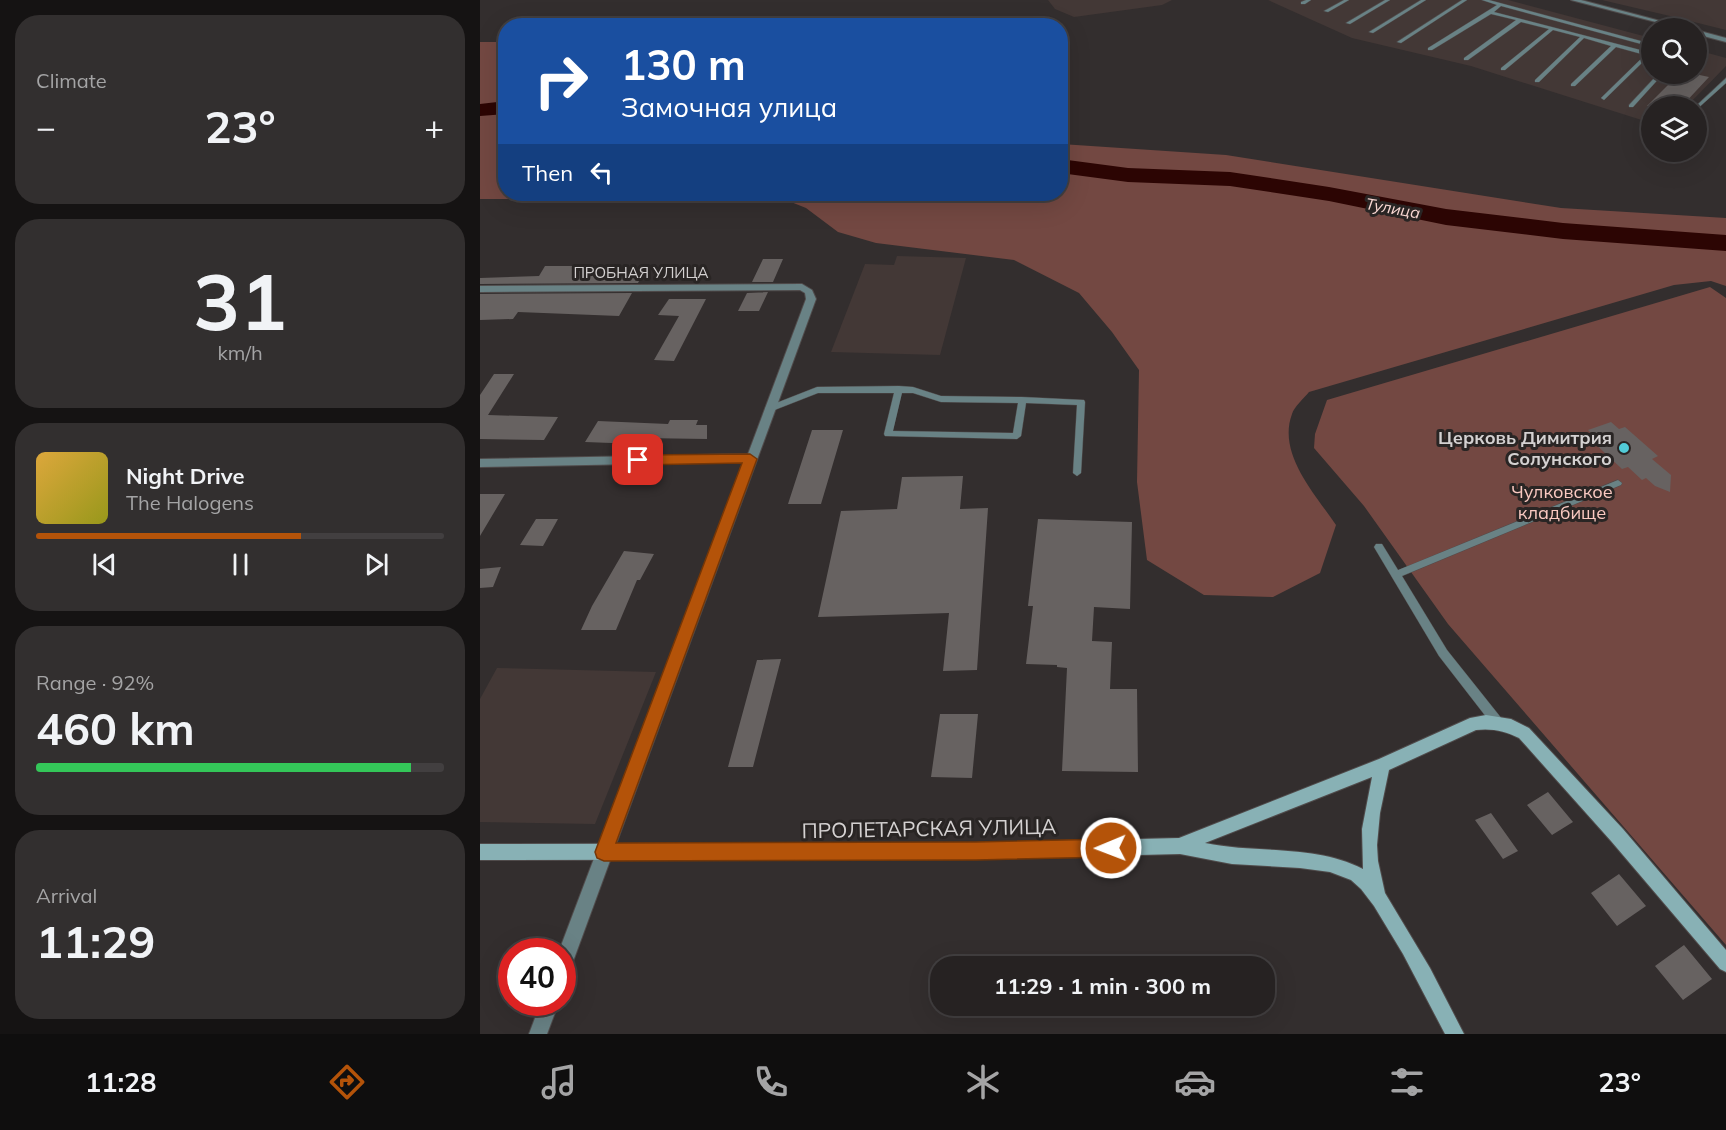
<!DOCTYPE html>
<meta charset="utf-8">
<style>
:root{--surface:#262222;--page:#322f2f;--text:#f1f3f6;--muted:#a4a4a5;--line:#423f40;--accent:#b45309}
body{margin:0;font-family:Mulish,sans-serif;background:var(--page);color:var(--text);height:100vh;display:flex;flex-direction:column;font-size:22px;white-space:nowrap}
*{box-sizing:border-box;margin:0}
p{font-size:20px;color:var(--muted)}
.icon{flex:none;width:33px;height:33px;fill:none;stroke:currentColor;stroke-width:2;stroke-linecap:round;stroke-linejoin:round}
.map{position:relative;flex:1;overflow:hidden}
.drawer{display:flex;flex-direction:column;gap:15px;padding:15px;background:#151313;width:480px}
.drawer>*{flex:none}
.guide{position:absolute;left:18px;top:18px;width:570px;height:183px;border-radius:24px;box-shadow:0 6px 24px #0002,0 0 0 2px var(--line);background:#1a4fa0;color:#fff;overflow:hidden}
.tools{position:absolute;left:1161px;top:18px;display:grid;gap:12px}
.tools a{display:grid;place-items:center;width:66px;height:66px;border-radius:50%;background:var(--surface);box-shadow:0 6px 24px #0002,0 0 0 2px var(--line);font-size:30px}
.speed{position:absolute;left:18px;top:938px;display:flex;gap:12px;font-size:30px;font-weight:700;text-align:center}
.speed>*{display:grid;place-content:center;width:78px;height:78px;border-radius:50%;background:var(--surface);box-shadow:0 6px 24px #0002,0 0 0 2px var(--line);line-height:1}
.speed .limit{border:9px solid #d22;background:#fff;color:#111}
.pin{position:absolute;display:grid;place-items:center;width:51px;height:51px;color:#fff;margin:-26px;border-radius:12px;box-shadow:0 3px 9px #0006}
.me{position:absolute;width:66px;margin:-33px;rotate:269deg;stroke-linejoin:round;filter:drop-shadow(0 0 4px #0008)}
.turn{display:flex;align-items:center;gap:21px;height:126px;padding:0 24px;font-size:27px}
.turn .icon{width:78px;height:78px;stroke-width:2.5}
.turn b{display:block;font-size:42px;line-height:51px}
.then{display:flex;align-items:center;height:57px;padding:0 24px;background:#0003;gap:12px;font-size:22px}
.big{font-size:45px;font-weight:700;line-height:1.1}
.drawer .tile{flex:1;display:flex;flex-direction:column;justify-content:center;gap:9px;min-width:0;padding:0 21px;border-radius:24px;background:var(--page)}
.drawer .dial{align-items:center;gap:0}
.dial b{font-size:78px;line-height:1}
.song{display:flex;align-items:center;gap:18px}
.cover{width:72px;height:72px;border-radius:9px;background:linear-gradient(135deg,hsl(40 70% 55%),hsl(60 70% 35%))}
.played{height:6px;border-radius:3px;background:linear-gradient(90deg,var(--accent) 65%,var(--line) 65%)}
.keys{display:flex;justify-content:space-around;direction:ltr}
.heat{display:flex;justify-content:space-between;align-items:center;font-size:33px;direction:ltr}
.charge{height:9px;border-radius:4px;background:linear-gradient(90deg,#34c759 92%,var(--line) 0)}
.trip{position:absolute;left:450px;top:956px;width:345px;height:60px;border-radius:24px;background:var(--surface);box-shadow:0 6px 24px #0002,0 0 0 2px var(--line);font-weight:700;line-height:60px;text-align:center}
.tab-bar{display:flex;height:96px;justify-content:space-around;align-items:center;background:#0f0e0e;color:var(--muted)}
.tab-bar .icon{width:42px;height:42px}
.tab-bar .selected{color:var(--accent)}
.tab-bar b{font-size:27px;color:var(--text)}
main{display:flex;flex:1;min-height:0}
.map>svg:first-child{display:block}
.built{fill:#433836}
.green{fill:#734842}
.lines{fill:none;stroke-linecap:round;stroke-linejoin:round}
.river{fill:#2c0503;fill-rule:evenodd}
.building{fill:#676261}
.lane-casing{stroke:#504b4b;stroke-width:1}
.street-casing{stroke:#504b4b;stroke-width:2}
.secondary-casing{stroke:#504b4b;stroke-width:2}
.lane{fill:#698285;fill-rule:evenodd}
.street{fill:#698285;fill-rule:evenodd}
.secondary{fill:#88b1b5;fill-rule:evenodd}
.route{fill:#b45309;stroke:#753606;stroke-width:1.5}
.poi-dot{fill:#52cbd7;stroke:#292524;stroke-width:2}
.labels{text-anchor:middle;stroke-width:6;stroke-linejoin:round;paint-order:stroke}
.far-street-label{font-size:15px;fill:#d4d1d1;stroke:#292524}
.far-water-label{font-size:16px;font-style:italic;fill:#fad8d3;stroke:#292524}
.poi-label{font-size:18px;font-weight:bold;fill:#d4d1d1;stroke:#292524;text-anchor:end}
.park-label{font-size:18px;fill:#fac9c1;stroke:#292524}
.near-street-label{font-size:21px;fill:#d4d1d1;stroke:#292524}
</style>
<main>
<section class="drawer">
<div class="tile"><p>Climate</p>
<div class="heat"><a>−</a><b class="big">23°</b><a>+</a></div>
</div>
<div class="tile dial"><b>31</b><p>km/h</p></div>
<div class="tile">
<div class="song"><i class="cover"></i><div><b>Night Drive</b><p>The Halogens</p></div></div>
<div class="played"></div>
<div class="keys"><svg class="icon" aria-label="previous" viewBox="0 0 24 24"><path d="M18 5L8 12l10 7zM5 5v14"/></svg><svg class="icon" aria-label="pause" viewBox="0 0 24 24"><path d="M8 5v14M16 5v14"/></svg><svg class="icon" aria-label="next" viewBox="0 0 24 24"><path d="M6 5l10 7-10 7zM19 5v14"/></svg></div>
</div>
<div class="tile"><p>Range · 92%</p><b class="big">460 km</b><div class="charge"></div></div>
<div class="tile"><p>Arrival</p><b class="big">11:29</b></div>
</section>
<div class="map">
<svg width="1246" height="1034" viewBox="0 0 1246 1034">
<rect width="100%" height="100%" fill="#332e2e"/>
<path class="built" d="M568,0H692L682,5L594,17L575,9Z
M788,0H1028L1171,38L1172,74H1216L1217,50L1246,58V66L1207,106H1172L1171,123L991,66L872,38Z
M1122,0H1246V30L1190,16Z
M417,256L486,258L460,355L351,352L385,264L414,265Z
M17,668L176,672L115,824L0,822V699Z"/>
<path class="green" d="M0,42H25L26,194H580L581,144L746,155L1081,208L1246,218V286L1231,281L1194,285L829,392C824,398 814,407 812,414C797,454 836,495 856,525L840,573L793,597L724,595L667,560L657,482L659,370L632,332L599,293L534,260L396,243L358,232L326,208L306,200L0,199Z
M1230,287L1246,298V945L968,624L884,506L834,448L835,434L847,400Z"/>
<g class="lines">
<path class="river" d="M26,101V114L0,116V104Z
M580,159L648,168L750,172L849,187L966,209L1083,223L1246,235V251L1083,239L966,225L849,201L750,186L648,182L580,173Z"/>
</g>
<path class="building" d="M1199,74H1215L1229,77L1202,106H1167Z
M283,259H303L293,282H272Z
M65,266H118L113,275L163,273L158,283L0,284V278L59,276Z
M288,292L279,311H258L267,293Z
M152,293L139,316L38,312L33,319L0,320V294Z
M189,299H226L194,361L174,360L199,316L178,315Z
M14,374H34L8,415L78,417L64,440L0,439V395Z
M190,420H218L216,425H227V439L161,438L158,444L105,442L118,421L188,424Z
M1131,422L1139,429L1145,427L1178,456L1172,459L1191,475L1190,492L1175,486L1166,478L1162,480L1148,467L1142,469L1110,439L1115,437L1108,430Z
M332,430H363L341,504H308Z
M483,476L480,509L508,508L497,670L463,671L469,613L338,617L361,511L417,509L422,477Z
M0,494H25L0,536Z
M56,519H78L63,546L40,545Z
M558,519L652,522L650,609L614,607L612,641L632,642L630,689H657L658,772L582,771L587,668L577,667V665L546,664L553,606H548Z
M144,551L174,554L160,580H157L136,630H101L112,606Z
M21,567L13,587L0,588V569Z
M301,659L273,767H248L277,660Z
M460,714H498L492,778L451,777Z
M1068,792L1093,822L1072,835L1047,805Z
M1011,813L1038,851L1023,859L995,820Z
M1139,874L1166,906L1137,926L1111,893Z
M1204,945L1232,979L1203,1000L1175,966Z"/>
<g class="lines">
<defs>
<path id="lane" d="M826,0H831L825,4H821V2Z
M864,0H869L848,12L844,11Z
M905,0H910L870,24L866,23Z
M941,0H946L893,33L889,32Z
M982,0H987L921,43L917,42Z
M1002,0H1009L1172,44V47L1021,6L1014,12L1172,53V56H1169L1124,100L1121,98L1122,97L1165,55L1136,47L1095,86H1091V84L1131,46L1104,38L1059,82H1055V80L1100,37L1073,30L1025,70H1021V68L1069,29L1041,22L988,60H984V58L1036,20L1011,14L952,50H948V48L1017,5Z
M1178,74H1183L1153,107H1149V105Z
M1246,78V83L1216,110V106Z
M419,386L433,387L461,396L542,397L604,400L605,402L601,473L597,476L593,473L597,405L546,403L541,436L537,439L405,436L404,434L414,393H338L292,411L289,412L285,409L286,407L337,387ZM422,393H433L461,402L538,403L533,433L413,431Z
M1138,480L1142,483L1141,485L922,576L967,650L1022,719L1023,723L1022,727L1018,728L1014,727L959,656L894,547L896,544H902L918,570Z"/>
<path id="street" d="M1091,0H1101L1207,28H1199Z
M1216,30L1246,38V42L1216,34Z
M322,284L332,290L336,299L91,967L88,973L82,975V951H79L264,462L0,467V459L268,454L326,299L325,293L320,290L0,292V286Z
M61,1002H79L67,1034H49Z"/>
<path id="secondary" d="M1006,715L1031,719L1049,728L1143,829L1246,950V972L1240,969L1131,841L1039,738C1026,731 1011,728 996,730L909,770L900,813L897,845L898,861L905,893L950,968L984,1034H965L923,954L894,906L881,889L871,880L850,872L820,868L752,864L700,854L496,859L0,860V844L496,843L699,838L899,759L990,718ZM892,777L882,829L883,869C834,844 778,854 725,843Z"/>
</defs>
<use href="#lane" class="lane-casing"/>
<use href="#street" class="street-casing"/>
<use href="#secondary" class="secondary-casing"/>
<use href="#lane" class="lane"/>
<use href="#street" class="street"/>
<use href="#secondary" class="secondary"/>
</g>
<path class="route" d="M270,454L277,459L136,843L496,842L631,839L637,841L640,848L637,854L631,857L496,860L124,861L117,858L115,852L262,463L158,465L151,460L158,455Z"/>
<circle class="poi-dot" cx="1144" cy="448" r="6"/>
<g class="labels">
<g class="far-street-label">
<text x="161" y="278">ПРОБНАЯ УЛИЦА</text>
</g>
<g class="far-water-label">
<text transform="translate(913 208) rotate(10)" y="6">Тулица</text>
</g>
<g class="poi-label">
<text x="1132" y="444">Церковь Димитрия<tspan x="1132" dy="21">Солунского</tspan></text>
</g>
<g class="park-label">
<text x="1082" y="498">Чулковское<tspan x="1082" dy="21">кладбище</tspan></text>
</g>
<g class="near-street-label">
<text transform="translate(449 829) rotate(-1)" y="7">ПРОЛЕТАРСКАЯ УЛИЦА</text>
</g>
</g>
</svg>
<div class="tools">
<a><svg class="icon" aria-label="search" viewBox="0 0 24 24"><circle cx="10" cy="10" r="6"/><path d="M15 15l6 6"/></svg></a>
<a><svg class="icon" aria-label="layers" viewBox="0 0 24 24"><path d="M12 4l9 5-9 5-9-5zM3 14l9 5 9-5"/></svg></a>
</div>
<div class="speed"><div class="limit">40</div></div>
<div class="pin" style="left:158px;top:460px;background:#d93025"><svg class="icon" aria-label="arrive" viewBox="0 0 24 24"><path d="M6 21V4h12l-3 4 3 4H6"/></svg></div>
<svg class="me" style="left:631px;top:848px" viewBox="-20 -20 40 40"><circle r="17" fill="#b45309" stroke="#fff" stroke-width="3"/><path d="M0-11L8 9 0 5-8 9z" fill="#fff"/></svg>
<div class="trip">11:29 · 1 min · 300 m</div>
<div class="guide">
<div class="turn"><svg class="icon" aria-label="right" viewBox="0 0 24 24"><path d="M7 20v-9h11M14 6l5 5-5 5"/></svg><div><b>130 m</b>Замочная улица</div></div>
<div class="then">Then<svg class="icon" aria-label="left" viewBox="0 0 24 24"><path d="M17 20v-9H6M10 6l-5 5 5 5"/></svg></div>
</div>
</div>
</main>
<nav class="tab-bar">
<b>11:28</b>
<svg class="icon selected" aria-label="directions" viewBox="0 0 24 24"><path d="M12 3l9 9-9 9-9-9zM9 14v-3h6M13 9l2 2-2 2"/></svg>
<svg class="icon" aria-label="music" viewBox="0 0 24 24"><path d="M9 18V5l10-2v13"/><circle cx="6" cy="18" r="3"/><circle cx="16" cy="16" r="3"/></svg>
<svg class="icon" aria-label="phone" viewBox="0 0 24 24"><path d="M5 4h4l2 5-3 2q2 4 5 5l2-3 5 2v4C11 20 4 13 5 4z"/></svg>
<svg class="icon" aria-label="climate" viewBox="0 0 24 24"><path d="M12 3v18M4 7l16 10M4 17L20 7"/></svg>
<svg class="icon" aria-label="car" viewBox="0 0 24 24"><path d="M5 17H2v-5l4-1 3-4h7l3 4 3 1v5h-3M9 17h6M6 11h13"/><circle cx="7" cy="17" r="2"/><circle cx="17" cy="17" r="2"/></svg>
<svg class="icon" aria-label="filters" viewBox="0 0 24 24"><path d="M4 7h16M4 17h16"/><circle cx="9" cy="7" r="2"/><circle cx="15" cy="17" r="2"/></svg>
<b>23°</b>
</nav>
